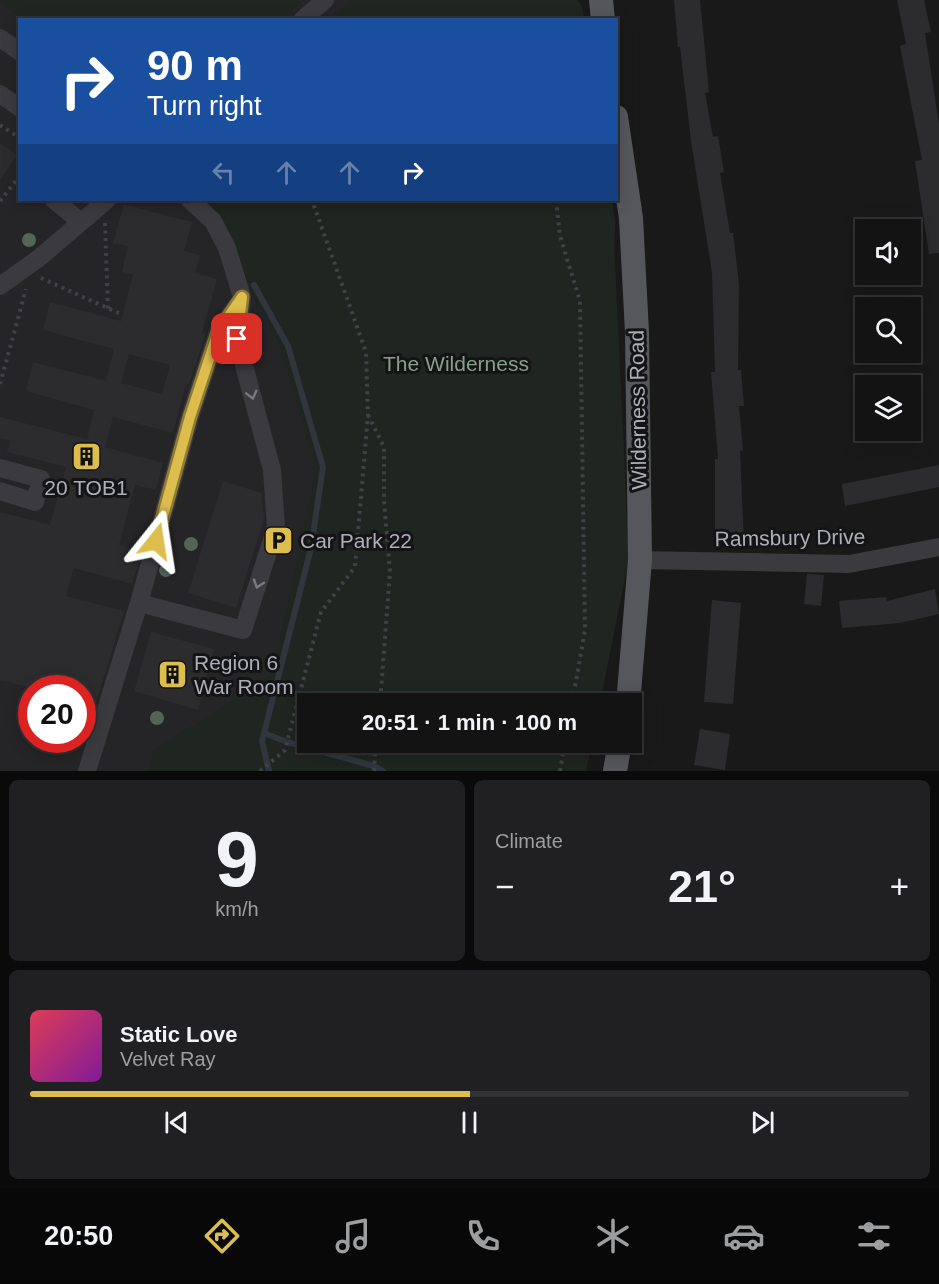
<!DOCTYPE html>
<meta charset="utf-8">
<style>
:root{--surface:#131314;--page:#202022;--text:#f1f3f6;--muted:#9d9ea0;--line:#323234;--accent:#ddbd4e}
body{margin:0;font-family:Arial,sans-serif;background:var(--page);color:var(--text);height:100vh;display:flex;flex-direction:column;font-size:22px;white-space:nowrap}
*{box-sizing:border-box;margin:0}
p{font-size:20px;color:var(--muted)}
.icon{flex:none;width:33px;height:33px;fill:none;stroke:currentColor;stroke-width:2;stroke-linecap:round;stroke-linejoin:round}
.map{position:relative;height:771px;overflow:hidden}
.sheet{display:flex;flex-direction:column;gap:9px;padding:9px;background:#0a0a0b;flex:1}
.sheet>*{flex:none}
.guide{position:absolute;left:18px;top:18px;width:600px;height:183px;border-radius:0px;box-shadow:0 3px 15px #0003,0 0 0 2px var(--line);background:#1a4fa0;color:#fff;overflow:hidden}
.buttons{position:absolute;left:855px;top:219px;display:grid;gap:12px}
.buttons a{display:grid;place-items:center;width:66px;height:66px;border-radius:0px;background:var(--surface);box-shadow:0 3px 15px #0003,0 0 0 2px var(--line);font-size:30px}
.speed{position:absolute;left:18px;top:675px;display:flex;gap:12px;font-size:30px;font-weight:700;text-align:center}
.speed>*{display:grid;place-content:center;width:78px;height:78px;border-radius:50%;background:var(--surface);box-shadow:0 3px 15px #0003,0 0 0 2px var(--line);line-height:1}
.speed .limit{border:9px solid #d22;background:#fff;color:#111}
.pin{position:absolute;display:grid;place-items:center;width:51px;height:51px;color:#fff;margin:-26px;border-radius:12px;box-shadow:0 3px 9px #0006}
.me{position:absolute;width:66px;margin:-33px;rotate:15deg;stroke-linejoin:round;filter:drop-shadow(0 0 4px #0008)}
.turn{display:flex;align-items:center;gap:21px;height:126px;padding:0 30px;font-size:27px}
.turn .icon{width:78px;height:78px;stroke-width:2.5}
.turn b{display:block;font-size:42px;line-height:51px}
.lanes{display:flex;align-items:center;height:57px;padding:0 30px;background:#0003;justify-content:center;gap:30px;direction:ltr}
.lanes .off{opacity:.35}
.big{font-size:45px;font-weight:700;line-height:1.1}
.sheet .widget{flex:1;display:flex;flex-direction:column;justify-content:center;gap:9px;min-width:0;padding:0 21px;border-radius:9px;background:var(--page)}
.sheet .dial{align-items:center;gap:0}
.dial b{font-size:78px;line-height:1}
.song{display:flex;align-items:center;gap:18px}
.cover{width:72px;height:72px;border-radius:9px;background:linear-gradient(135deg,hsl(350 70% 55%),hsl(290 70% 35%))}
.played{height:6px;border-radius:3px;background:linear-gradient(90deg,var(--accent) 50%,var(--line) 50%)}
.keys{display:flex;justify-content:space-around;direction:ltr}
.heat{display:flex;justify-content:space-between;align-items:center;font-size:33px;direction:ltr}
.sheet .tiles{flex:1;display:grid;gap:9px;grid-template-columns:1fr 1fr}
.widget:last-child{grid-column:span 2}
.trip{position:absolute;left:297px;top:693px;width:345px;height:60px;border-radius:0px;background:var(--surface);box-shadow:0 3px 15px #0003,0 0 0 2px var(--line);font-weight:700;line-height:60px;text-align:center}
.menu{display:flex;height:96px;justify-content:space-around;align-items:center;background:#080808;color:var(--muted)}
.menu .icon{width:42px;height:42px}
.menu .selected{color:var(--accent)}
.menu b{font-size:27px;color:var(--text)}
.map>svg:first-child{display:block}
.built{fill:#252527;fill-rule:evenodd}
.green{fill:#1f2520}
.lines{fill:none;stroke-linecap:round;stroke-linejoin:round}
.stream{stroke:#30363d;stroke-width:6}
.building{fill:#2c2c2e;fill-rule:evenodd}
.path{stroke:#404146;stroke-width:4;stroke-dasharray:3 4.5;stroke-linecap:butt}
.minor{stroke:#3a3a3f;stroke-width:18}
.major{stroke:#56575d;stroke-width:24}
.tree{fill:#556458}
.oneway{stroke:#797a82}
.route-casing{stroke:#907b33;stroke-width:15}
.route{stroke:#ddbd4e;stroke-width:10}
.labels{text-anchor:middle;stroke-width:6;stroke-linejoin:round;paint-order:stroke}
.park-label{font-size:21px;fill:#86a18a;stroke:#141315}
.street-label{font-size:21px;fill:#acafb8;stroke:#141315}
.poi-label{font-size:21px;fill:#acafb8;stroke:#141315;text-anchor:start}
</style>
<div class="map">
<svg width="939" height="771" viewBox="0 0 939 771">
<rect width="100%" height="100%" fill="#19191a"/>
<path class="built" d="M0,0H577L582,6L584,19L20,20V200H612L615,224L600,703L308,704V742L592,743L586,771H0ZM32,688H82V740H32Z"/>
<path class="green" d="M0,0H299L300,2L282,19L24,20L0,3Z
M352,0H577L582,6L584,19H334L332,16Z
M199,200H612L629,558L600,703L308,704V742L592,743L586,771H148L155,749L258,685L273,671L316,469L278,341L253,296L233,244Z"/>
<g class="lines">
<path class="stream" d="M254,285L288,346L323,467L311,548L262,741L269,771
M264,733L287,742L374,766L383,771"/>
</g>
<path class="building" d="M674,0H700L709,92L705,93L713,137L718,136L724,172L720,173L730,233H733L739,284L738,370H741L744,406H739L743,450L740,451L744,542H715V459H718L711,372H715L712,272L691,141L680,47H678Z
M897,0H924L931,32L925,33L939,124V253L929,254L915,161L922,160L900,46L906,44Z
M0,143L17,155L0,180Z
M124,204L192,222L184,251L200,255L195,273L217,279L202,333L206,334L189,384H186L173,433L113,417L105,447L163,463L156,490L135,485L119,545L142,551L132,584L74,568L66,596L124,611L95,706L82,702V688H33L0,680V512L50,525L66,467L7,452L10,441L0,438V417L87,439L94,410L26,391L33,362L106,381L114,349L43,330L50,302L121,321L133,274L122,272L128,246L113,243ZM129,354L170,365L162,394L121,383Z
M939,465V487L845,506L842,484Z
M223,481L262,493L264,519L236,608L188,593Z
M807,574L824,575L821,606L804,604Z
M935,589L939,614L900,623L842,628L839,601L886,597L887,601Z
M712,600L741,603L733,704L704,702Z
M151,632L214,649L198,710L134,691Z
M700,729L730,734L725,770L694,765Z"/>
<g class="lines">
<path class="path" d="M0,125L20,138
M556,200L560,236L580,301L585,630L572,704
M0,201L20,176
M105,223L108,309
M41,278L123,315
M0,384L26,289
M368,415L384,447V501L390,572L380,704
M260,771L285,750L321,612L355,567L368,415L366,352L312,200
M374,771L376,742
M560,771L565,742"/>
<path class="minor" d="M302,20L325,0
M0,38L20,52
M0,94L20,108
M54,200L81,222
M0,286L39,258L107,200
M0,468L41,479L35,502L0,491
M640,560L849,564L939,547
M139,603L243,630L276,527L272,470L237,339L242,297L227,248L213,221L190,200
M87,771L139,603L190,417L218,332L240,301"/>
<path class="major" d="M601,0L603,20
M616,117L631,218L637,332L640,560L628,704
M615,771L620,742"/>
</g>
<g class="tree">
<circle cx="29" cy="240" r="7"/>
<circle cx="191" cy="544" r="7"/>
<circle cx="166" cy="570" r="7"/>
<circle cx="157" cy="718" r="7"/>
</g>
<defs><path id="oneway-chevron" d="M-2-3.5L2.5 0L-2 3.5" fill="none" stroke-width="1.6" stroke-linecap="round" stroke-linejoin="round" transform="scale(1.5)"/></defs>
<g class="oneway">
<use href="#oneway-chevron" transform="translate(252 395) rotate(76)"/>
<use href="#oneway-chevron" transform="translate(258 584) rotate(108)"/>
</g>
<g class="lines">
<defs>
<path id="route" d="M156,541L190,417L218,332L242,297L237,339"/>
</defs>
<use href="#route" class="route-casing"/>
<use href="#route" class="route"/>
</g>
<defs>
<symbol id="building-square" viewBox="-11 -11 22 22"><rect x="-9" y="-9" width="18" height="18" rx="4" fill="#ddbd4e" stroke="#141315"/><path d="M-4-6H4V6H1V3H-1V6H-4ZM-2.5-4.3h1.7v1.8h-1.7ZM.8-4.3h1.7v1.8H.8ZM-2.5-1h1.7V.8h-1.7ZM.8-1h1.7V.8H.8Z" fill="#111"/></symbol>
<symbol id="parking-square" viewBox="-11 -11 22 22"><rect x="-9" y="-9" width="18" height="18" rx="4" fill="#ddbd4e" stroke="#141315"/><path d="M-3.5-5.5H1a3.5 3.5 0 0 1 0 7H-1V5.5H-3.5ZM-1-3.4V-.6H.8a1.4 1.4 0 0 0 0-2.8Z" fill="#111"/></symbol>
</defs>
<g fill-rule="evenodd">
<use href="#building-square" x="70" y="440" width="33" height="33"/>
<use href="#parking-square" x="262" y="524" width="33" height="33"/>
<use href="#building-square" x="156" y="658" width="33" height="33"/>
</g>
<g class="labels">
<g class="park-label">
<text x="456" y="371">The Wilderness</text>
</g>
<g class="street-label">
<text transform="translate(638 410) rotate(-91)" y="7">Wilderness Road</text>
<text transform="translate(790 538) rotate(-1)" y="7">Ramsbury Drive</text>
</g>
<g class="poi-label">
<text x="86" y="495" text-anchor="middle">20 TOB1</text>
<text x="300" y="548">Car Park 22</text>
<text x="194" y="670">Region 6<tspan x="194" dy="24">War Room</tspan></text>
</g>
</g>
</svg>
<div class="buttons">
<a><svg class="icon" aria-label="sound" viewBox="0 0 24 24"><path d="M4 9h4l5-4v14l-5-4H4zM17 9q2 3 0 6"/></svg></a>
<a><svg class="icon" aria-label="search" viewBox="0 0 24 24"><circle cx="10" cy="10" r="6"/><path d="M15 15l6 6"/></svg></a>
<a><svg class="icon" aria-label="layers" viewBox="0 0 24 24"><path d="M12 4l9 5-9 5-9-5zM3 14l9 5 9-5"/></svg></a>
</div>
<div class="speed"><div class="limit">20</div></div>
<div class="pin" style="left:237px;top:339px;background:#d93025"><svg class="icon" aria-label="arrive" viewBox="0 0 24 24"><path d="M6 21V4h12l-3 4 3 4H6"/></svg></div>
<svg class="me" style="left:156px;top:541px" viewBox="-20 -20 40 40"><path d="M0-17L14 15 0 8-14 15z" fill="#ddbd4e" stroke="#fff" stroke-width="4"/></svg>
<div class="trip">20:51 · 1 min · 100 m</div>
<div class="guide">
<div class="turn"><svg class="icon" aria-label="right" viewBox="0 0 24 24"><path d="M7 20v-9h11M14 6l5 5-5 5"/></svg><div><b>90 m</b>Turn right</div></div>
<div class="lanes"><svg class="icon off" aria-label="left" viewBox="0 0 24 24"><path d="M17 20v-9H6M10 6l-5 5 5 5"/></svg><svg class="icon off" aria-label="ahead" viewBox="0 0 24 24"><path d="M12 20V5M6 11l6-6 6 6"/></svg><svg class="icon off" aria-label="ahead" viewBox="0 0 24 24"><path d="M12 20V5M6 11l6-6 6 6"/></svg><svg class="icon" aria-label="right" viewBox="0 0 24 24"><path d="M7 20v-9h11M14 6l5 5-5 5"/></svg></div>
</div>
</div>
<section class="sheet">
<div class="tiles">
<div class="widget dial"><b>9</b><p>km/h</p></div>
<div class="widget"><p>Climate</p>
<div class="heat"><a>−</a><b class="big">21°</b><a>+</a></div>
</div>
<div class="widget">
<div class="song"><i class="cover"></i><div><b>Static Love</b><p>Velvet Ray</p></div></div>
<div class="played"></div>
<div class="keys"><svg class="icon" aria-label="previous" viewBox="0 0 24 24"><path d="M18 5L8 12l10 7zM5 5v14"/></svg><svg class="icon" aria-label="pause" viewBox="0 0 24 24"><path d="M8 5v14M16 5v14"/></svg><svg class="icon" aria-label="next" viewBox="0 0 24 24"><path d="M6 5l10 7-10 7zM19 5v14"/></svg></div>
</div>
</div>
</section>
<nav class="menu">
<b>20:50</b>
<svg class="icon selected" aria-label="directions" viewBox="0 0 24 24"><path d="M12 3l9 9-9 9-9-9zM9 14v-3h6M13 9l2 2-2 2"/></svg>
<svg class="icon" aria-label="music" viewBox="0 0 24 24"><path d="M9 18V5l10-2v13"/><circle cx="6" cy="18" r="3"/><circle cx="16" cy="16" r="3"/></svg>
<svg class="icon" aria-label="phone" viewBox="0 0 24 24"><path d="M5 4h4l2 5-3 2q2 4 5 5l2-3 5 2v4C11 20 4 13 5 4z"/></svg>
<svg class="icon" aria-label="climate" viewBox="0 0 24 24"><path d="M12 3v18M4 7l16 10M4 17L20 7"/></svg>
<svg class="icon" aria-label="car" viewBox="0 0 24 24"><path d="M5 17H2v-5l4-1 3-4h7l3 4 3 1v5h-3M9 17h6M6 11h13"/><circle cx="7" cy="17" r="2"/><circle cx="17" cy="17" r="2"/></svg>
<svg class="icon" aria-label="filters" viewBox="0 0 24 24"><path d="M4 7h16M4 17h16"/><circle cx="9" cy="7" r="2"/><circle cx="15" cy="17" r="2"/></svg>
</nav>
